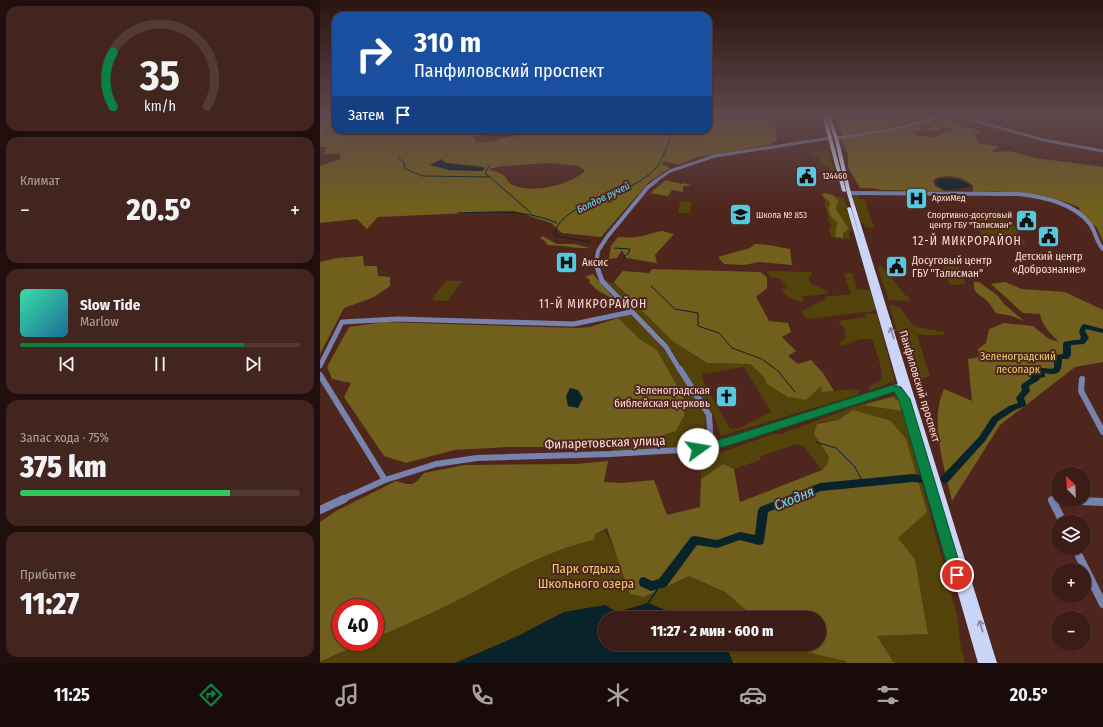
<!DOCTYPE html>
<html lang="ru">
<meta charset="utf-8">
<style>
:root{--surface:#3b1c16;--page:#42251f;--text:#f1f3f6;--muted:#aca1a1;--line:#543a35;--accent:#0b8043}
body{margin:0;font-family:"Fira Sans Condensed",sans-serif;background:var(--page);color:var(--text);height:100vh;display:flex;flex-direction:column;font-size:15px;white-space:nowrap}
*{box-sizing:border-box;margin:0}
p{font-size:13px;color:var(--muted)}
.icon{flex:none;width:22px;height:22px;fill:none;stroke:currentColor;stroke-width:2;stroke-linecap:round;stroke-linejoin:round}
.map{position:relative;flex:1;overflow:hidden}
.sheet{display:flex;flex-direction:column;gap:6px;padding:6px;background:#200f0c;width:320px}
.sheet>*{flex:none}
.guide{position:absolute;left:12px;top:12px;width:380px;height:122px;border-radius:12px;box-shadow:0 1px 3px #0004,0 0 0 1px var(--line);background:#1a4fa0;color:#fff;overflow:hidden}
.needle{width:26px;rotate:336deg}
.controls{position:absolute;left:731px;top:467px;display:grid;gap:8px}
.controls a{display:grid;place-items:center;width:40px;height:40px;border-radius:50%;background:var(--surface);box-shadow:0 1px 3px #0004,0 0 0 1px var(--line);font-size:20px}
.speed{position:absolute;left:12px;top:599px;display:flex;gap:8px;font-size:20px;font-weight:700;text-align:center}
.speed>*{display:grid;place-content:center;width:52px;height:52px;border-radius:50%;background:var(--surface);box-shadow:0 1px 3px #0004,0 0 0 1px var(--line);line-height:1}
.speed .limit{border:6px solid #d22;background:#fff;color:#111}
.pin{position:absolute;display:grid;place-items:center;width:34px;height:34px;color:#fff;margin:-17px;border:2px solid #fff;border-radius:50%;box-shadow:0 1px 4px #0007}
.me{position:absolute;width:44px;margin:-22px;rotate:77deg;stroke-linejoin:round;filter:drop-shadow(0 0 3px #0008)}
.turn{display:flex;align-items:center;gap:14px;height:84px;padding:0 16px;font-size:18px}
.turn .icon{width:52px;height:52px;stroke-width:2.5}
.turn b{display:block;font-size:28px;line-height:34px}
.then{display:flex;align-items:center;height:38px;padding:0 16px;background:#0003;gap:8px;font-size:15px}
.big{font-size:30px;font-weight:800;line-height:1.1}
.sheet .tile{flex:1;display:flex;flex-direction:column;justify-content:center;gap:6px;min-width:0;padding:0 14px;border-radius:12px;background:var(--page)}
.sheet .dial{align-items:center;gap:0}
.dial svg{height:104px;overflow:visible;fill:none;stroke:var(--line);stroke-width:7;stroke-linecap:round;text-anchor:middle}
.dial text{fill:var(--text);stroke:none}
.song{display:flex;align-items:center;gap:12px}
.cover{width:48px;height:48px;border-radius:6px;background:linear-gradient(135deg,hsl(160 70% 55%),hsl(200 70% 35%))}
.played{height:4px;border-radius:2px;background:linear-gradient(90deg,var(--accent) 80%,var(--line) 80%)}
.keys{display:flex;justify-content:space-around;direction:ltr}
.heat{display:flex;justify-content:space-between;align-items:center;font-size:22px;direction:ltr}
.charge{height:6px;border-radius:3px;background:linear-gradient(90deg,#34c759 75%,var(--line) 0)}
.trip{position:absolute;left:278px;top:611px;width:228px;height:40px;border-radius:20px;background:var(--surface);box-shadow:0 1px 3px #0004,0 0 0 1px var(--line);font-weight:800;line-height:40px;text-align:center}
.menu{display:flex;height:64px;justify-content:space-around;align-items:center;background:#180b09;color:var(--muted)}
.menu .icon{width:28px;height:28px}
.menu .active{color:var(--accent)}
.menu b{font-size:18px;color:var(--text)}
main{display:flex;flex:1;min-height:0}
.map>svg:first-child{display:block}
.green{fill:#52430b;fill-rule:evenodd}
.forest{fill:#715f1d;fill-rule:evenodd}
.water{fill:#082329}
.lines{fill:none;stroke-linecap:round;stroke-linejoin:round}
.stream-far1{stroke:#082329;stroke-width:1}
.stream{stroke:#082329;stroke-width:1.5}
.river{fill:#082329;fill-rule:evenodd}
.minor-far4{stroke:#7883ad;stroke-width:3}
.minor-far3{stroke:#7883ad;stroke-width:4}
.minor-far2{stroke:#7883ad;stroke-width:5}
.minor-far1{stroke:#7883ad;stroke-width:6}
.minor{stroke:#7883ad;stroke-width:8}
.major{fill:#cbd5f8;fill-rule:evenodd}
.rail{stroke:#c9a9a2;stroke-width:1;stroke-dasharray:4.5 4.5;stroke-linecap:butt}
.oneway{stroke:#8d7e8b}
.route{fill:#0b8043;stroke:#07532c}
.labels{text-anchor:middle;stroke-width:4;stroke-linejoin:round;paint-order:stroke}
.far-poi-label{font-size:9px;fill:#faded8;stroke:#4f261e;text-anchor:start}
.far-water-label{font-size:10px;font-style:italic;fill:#61e0f9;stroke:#4f261e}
.poi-label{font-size:11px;fill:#faded8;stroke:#4f261e;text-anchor:start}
.park-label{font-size:11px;fill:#e8cd71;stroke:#4f261e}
.street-label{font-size:11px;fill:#faded8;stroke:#4f261e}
.neighbourhood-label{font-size:12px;letter-spacing:1px;fill:#fcdbd4;stroke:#4f261e}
.near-street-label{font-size:13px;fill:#faded8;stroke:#4f261e}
.near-park-label{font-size:13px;fill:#e8cd71;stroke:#4f261e}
.near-water-label{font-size:14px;font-style:italic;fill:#61e0f9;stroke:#4f261e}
</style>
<main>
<section class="sheet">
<div class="tile dial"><svg viewBox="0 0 100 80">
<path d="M14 69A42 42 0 1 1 86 69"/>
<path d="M14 69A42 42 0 0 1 14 27" stroke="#0b8043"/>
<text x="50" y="56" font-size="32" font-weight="700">35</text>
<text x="50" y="72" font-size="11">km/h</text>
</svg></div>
<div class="tile"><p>Климат</p>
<div class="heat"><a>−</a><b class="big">20.5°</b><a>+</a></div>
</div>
<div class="tile">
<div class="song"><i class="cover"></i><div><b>Slow Tide</b><p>Marlow</p></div></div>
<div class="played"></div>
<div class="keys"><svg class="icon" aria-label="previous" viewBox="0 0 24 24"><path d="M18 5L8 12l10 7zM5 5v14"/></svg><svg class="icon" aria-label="pause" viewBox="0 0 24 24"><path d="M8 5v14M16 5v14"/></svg><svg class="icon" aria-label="next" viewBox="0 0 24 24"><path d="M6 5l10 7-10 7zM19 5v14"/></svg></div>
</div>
<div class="tile"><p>Запас хода · 75%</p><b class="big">375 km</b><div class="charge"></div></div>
<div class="tile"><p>Прибытие</p><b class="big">11:27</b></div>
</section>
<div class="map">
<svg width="783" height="663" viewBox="0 0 783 663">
<rect width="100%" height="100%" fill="#4f261e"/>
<path class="green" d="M507,150L519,182H511L507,179L510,178L507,175L510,174L507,172L510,171L508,167L499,164L500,158L488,153Z
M503,193L524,198L533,230L529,231L530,239L511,237L509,227L512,226L507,219L509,218L504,203L506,202L501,194ZM506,200L516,202V209L529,229L523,233L516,219L511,217L508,210L510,203Z
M537,194L539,199H545L554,228L545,227L544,223H541L532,195Z
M369,201L372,202L370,213H358L360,202Z
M649,212L686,214L706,244H696L693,240L664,239Z
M560,264L586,296H588L589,301L569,300L558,269Z
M623,267H638L646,284L633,285L629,283Z
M446,271L491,272L492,276L489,278L490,283L509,292C503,296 491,294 482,297L484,302C476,301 464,297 461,289L468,288L461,279L451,277Z
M524,273H532L537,289L550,290L556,309L554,311L487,319L482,314V311L494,305L493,304L506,300L505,297L531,294Z
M283,278L293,284L294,282L351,340L387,363L430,364L444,377L447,384L502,386V392L537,389L540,391L537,395L401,436L395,418L352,351ZM424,367L451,412L420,428L410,429L384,383L382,374Z
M126,281H142L128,301L111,300Z
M569,305L580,307L591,323L597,327L624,332V335H597L610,376L597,381L591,377Z
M553,313L557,315L574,378V381L549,391V387L562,379L560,364L552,339H540L522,346L519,343L526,338L524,328L518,321L546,317L544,314Z
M309,314L339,342L386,415L384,434L380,442L367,446L293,451L295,447L306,445L311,440H328L356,431L364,416L365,400L337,350L321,340L298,318Z
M576,395L580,401L637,615L640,642L645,663H574L557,636L608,634L595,559L578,538L533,411L518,420L500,422L494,434L509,457L507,465L502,470L484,446L477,444L441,456L440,460L414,469L403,464L381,479L380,457L405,451L453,434H461L536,406ZM572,397L579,401L582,411L544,405Z
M285,530L300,562L310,594L324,597L369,576L405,592L435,618H397L393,613L350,612L328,603L297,612H244L198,636L135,663H0L45,642H55V638C85,625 114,612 143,597C186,575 227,550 274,540L275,534Z
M406,644H460L525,661L526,663H413Z"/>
<path class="forest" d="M0,115H16V127L0,131Z
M391,115H456L454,116L457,140L450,145L379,157L358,165L344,161L342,164L350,168L329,182L281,237L242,233L231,223L194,211L58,217L47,229L37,219L0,223V166L20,159V153L4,154L7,147H0V133L16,129L189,130L153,137L157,143L174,141L193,136L189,130H388V117ZM126,163L160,166L165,168L162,171L130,170L110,165ZM230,163L259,166L265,171C250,185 210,195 191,184C188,182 186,177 183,175C179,172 172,171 168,169L183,166Z
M514,115H613L571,127L526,135L522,134Z
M633,116L638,119L634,122C642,128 652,126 661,133L654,134L659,143L679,147L672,151L675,152L690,151L716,158L783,167V241L777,228L759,211L760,208C730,193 686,190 653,192V186C644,176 625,173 613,180L615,186L624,191L561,190L553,188H540L528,167V155L521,138L579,130L597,125L607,129L592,132L599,136L618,137L620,133L637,130L620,126L618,128L620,130L617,131L607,129L613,126L603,123L620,118Z
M346,180L362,184L364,183L372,186H363V192L352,190L348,196L330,193Z
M505,193L513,195L518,200L516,209L529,229L523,233V238L515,237L517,222L511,217L508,210L510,203L502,195Z
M342,231L354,234L335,255L337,263L306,258L302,250L297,258L289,259L291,246L298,237C304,237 311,238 317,237C326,236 333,232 342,231Z
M222,236L237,244H254L270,248C256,249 242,245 227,245L226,242L220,238Z
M435,244C447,244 458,247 470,249L472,265L439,262L424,265L404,264L398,257L430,248Z
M43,256L44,266H57L58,276L70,277V286L54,297L24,308L0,354V262L17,258Z
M332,269L440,272L447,277V288L436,297L449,321L468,323L471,332L462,337L476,351L468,356L478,364L491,360L503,373L514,391L502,392L501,386L486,400L468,397L447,384L444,377L430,364L387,363L351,340L294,282L303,271L329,273Z
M273,274L295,300L277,290L269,282L270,280L265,277Z
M654,282H659L678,296L684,304L704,321L692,316L676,313C673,309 670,303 666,300C658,293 653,294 654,282Z
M685,282L702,289L745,292L783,310V362L755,367L680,425L632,501C624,465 609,423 624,389L652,401L648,359L659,357L658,349L666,343L669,329L684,323L713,326L729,339L739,342C731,334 722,326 720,314L703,313L671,284Z
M298,318L321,340L337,350L365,400L364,416L356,431L328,440H311L306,445L295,447H189L134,450L86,463L64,456L24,397L31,383L12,379L7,367L29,327L64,322L256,328L270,327Z
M572,397L579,401L582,411L543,405Z
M533,410L571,421L586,439L607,512L578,538L595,559L608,634L557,636L574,663H526L525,661L462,646L460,644H499V618H435L405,592L369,576L324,597L310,594L287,528L275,534L274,540C227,550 186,575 144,597C115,612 85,625 55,638V608H21V642H45L0,662V522L16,511L76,481C92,486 94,486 104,473L145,465L257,464L288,461L284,482L302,483L334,480L347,515L380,507L381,479L403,464L414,469L420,502L502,470L507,465L509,457L494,434L497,424L518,420Z"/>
<path class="water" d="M121,159L126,163L165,168L162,171L130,170L110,165Z
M624,178L638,179L650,185V187L629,190L623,189L615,183L618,179Z
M250,388L258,390L263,398L258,408L248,406L246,396Z
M328,603L350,612L393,613L397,618H285V644H406L413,663H135L198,636L244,612L285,605L297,612Z"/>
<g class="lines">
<path class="stream-far1" d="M388,117L391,115
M78,158L84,162L85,169L103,176L170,177L211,213
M169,166L165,173L170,177
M138,213C172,212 205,209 237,223
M270,242L236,236L234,234C242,208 277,202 299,192C312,186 325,179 335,169C344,159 348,142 353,130
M294,248L310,249L308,254L304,256L305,258
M331,286L355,309L378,313V326L399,333L412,348L442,359L458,371L475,392
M496,442L516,448L535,467L543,483"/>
<path class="stream" d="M328,603L342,583"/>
<path class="river" d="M764,324L783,329V333L766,329L765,331L769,338L764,344L751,345V355L748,359H742C742,372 739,376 725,373V377L720,378L719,380L709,386L710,391L704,398L706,404L705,406L695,410L678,421L665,441L628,482L625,483L622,482L620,479L622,476L659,437L672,417L689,406L698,403L696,398L702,390L701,385L711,378L709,375L710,373L718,372V368C724,367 729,370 734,368V357L735,355L743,354V344L744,342L754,340H759L761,338L759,331L762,325Z
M593,474L606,476L608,479L606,482L603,483L593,482L501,491L448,512L444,541L443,544L439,545L420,540L397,548L377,545L346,587L331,591L320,586L319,582L320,578L324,577L332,581L339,579L371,537L375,536L397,540L420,532L435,535L438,510L440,507L500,483Z"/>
<path class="minor-far4" d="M634,115L724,140L783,151
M516,138L575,129L626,115
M334,182L350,171L395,156L510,138"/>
<path class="minor-far3" d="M529,193L699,194C724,197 754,203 770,224C776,232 776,242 783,249
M276,265L278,251L287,237L328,187L336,181"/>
<path class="minor-far2" d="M276,264L282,281L346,347L360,370
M0,366L22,322L78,319L254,324L311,312"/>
<path class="minor-far1" d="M360,369L389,415L391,447
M0,375L65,480
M762,379L761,391L783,432
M21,500L65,480L116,464L157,458L290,454L378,449L410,441L583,385
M732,500H735"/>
<path class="minor" d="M0,510L24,499
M743,522L732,500L783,502
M755,548L783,604"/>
<path class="major" d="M502,115H506L526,191L525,192L522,191Z
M506,115H510L519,141L531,193L677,663H658L527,208L529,207L531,208L543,248L527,193L515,141Z"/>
<path class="rail" d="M0,132L16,128"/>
</g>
<defs><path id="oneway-shaft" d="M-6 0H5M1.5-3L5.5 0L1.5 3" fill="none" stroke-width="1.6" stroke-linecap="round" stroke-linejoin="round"/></defs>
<g class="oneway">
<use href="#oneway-shaft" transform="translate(572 333) rotate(-108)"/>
<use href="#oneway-shaft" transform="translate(661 626) rotate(-107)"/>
</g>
<linearGradient id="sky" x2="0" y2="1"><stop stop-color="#2b1510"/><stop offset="0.55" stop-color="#5d474c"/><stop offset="1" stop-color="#5d474c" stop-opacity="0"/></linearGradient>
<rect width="783" height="208" fill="url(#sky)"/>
<path class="route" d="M572,385L581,387L590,399L643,575L641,580L637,581L632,580L630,575L579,400L574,392L417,443L378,454L374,452L372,449L374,446L412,436Z"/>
<defs>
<symbol id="civic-square" viewBox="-11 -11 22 22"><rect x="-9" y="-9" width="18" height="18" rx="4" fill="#56c9e0" stroke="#4f261e"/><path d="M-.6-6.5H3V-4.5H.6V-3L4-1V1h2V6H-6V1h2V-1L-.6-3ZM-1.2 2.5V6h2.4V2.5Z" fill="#111"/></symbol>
<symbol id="hospital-square" viewBox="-11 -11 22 22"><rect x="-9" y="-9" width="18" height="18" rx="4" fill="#56c9e0" stroke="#4f261e"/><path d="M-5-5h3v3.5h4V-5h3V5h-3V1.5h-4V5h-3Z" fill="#111"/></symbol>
<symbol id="school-square" viewBox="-11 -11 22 22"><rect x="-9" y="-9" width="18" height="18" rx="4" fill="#56c9e0" stroke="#4f261e"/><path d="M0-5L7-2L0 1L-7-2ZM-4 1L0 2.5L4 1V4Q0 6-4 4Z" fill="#111"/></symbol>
<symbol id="church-square" viewBox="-11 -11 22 22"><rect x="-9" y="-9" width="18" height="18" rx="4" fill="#56c9e0" stroke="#4f261e"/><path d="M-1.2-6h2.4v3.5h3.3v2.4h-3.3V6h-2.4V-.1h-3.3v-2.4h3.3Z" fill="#111"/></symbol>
</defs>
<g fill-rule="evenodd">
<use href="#civic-square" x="474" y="164" width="25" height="25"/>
<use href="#hospital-square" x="584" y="186" width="25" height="25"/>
<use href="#school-square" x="408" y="202" width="25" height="25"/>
<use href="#civic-square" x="694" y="208" width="25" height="25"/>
<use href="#civic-square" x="716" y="224" width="25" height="25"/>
<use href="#hospital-square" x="234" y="250" width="25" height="25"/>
<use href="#civic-square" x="564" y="254" width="25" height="25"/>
<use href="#church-square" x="394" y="384" width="25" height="25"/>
</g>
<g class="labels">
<g class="far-poi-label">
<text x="502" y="179">124460</text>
<text x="612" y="201">АрхиМед</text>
<text x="436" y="218">Школа № 853</text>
<text x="692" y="218" text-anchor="end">Спортивно-досуговый<tspan x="692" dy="10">центр ГБУ "Талисман"</tspan></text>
</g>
<g class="far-water-label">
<text transform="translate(283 197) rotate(-26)" y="4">Болдов ручей</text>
</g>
<g class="poi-label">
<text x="729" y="260" text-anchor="middle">Детский центр<tspan x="729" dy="13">«Добрознание»</tspan></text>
<text x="592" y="264">Досуговый центр<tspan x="592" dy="13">ГБУ "Талисман"</tspan></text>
<text x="262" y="266">Аксис</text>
<text x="390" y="394" text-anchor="end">Зеленоградская<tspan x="390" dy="13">библейская церковь</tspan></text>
</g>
<g class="park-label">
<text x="698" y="360">Зеленоградский<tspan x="698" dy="13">лесопарк</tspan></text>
</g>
<g class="street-label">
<text transform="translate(600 386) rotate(73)" y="4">Панфиловский проспект</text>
</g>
<g class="neighbourhood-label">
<text x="647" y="245">12-Й МИКРОРАЙОН</text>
<text x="273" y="308">11-Й МИКРОРАЙОН</text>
</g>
<g class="near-street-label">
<text transform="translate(285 442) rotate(-2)" y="5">Филаретовская улица</text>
</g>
<g class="near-park-label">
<text x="266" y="573">Парк отдыха<tspan x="266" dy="15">Школьного озера</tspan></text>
</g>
<g class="near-water-label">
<text transform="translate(474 498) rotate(-22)" y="5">Сходня</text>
</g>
</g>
</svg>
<div class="controls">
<a><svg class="needle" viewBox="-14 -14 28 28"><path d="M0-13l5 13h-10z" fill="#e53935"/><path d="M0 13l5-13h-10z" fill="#aca1a1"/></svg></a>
<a><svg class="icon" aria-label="layers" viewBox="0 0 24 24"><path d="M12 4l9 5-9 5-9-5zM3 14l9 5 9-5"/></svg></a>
<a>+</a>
<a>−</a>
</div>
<div class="speed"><div class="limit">40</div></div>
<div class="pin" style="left:637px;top:575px;background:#d93025"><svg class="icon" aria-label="arrive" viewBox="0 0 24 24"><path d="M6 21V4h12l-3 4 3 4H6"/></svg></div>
<svg class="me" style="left:378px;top:449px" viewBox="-20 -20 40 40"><circle r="19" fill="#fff"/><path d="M0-13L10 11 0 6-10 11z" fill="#0b8043"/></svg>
<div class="trip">11:27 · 2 мин · 600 m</div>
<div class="guide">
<div class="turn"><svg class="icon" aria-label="right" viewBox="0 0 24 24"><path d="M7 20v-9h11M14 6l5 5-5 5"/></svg><div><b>310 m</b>Панфиловский проспект</div></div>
<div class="then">Затем<svg class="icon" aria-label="arrive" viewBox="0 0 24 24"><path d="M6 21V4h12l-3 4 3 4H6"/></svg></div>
</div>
</div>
</main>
<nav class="menu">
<b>11:25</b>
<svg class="icon active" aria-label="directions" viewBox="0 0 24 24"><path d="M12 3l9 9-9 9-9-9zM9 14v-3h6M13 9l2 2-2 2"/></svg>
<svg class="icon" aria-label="music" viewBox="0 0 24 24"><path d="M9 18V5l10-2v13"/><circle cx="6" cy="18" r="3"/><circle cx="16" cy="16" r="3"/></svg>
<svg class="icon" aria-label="phone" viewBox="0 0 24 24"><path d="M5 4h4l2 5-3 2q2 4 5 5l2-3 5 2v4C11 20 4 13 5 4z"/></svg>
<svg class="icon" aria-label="climate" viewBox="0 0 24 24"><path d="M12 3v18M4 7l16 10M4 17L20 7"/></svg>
<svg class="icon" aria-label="car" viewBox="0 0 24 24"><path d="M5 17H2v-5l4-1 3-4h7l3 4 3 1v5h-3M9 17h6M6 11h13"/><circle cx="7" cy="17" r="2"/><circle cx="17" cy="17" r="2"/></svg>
<svg class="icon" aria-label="filters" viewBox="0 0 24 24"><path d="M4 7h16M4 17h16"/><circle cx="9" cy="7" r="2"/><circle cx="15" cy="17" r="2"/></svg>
<b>20.5°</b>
</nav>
